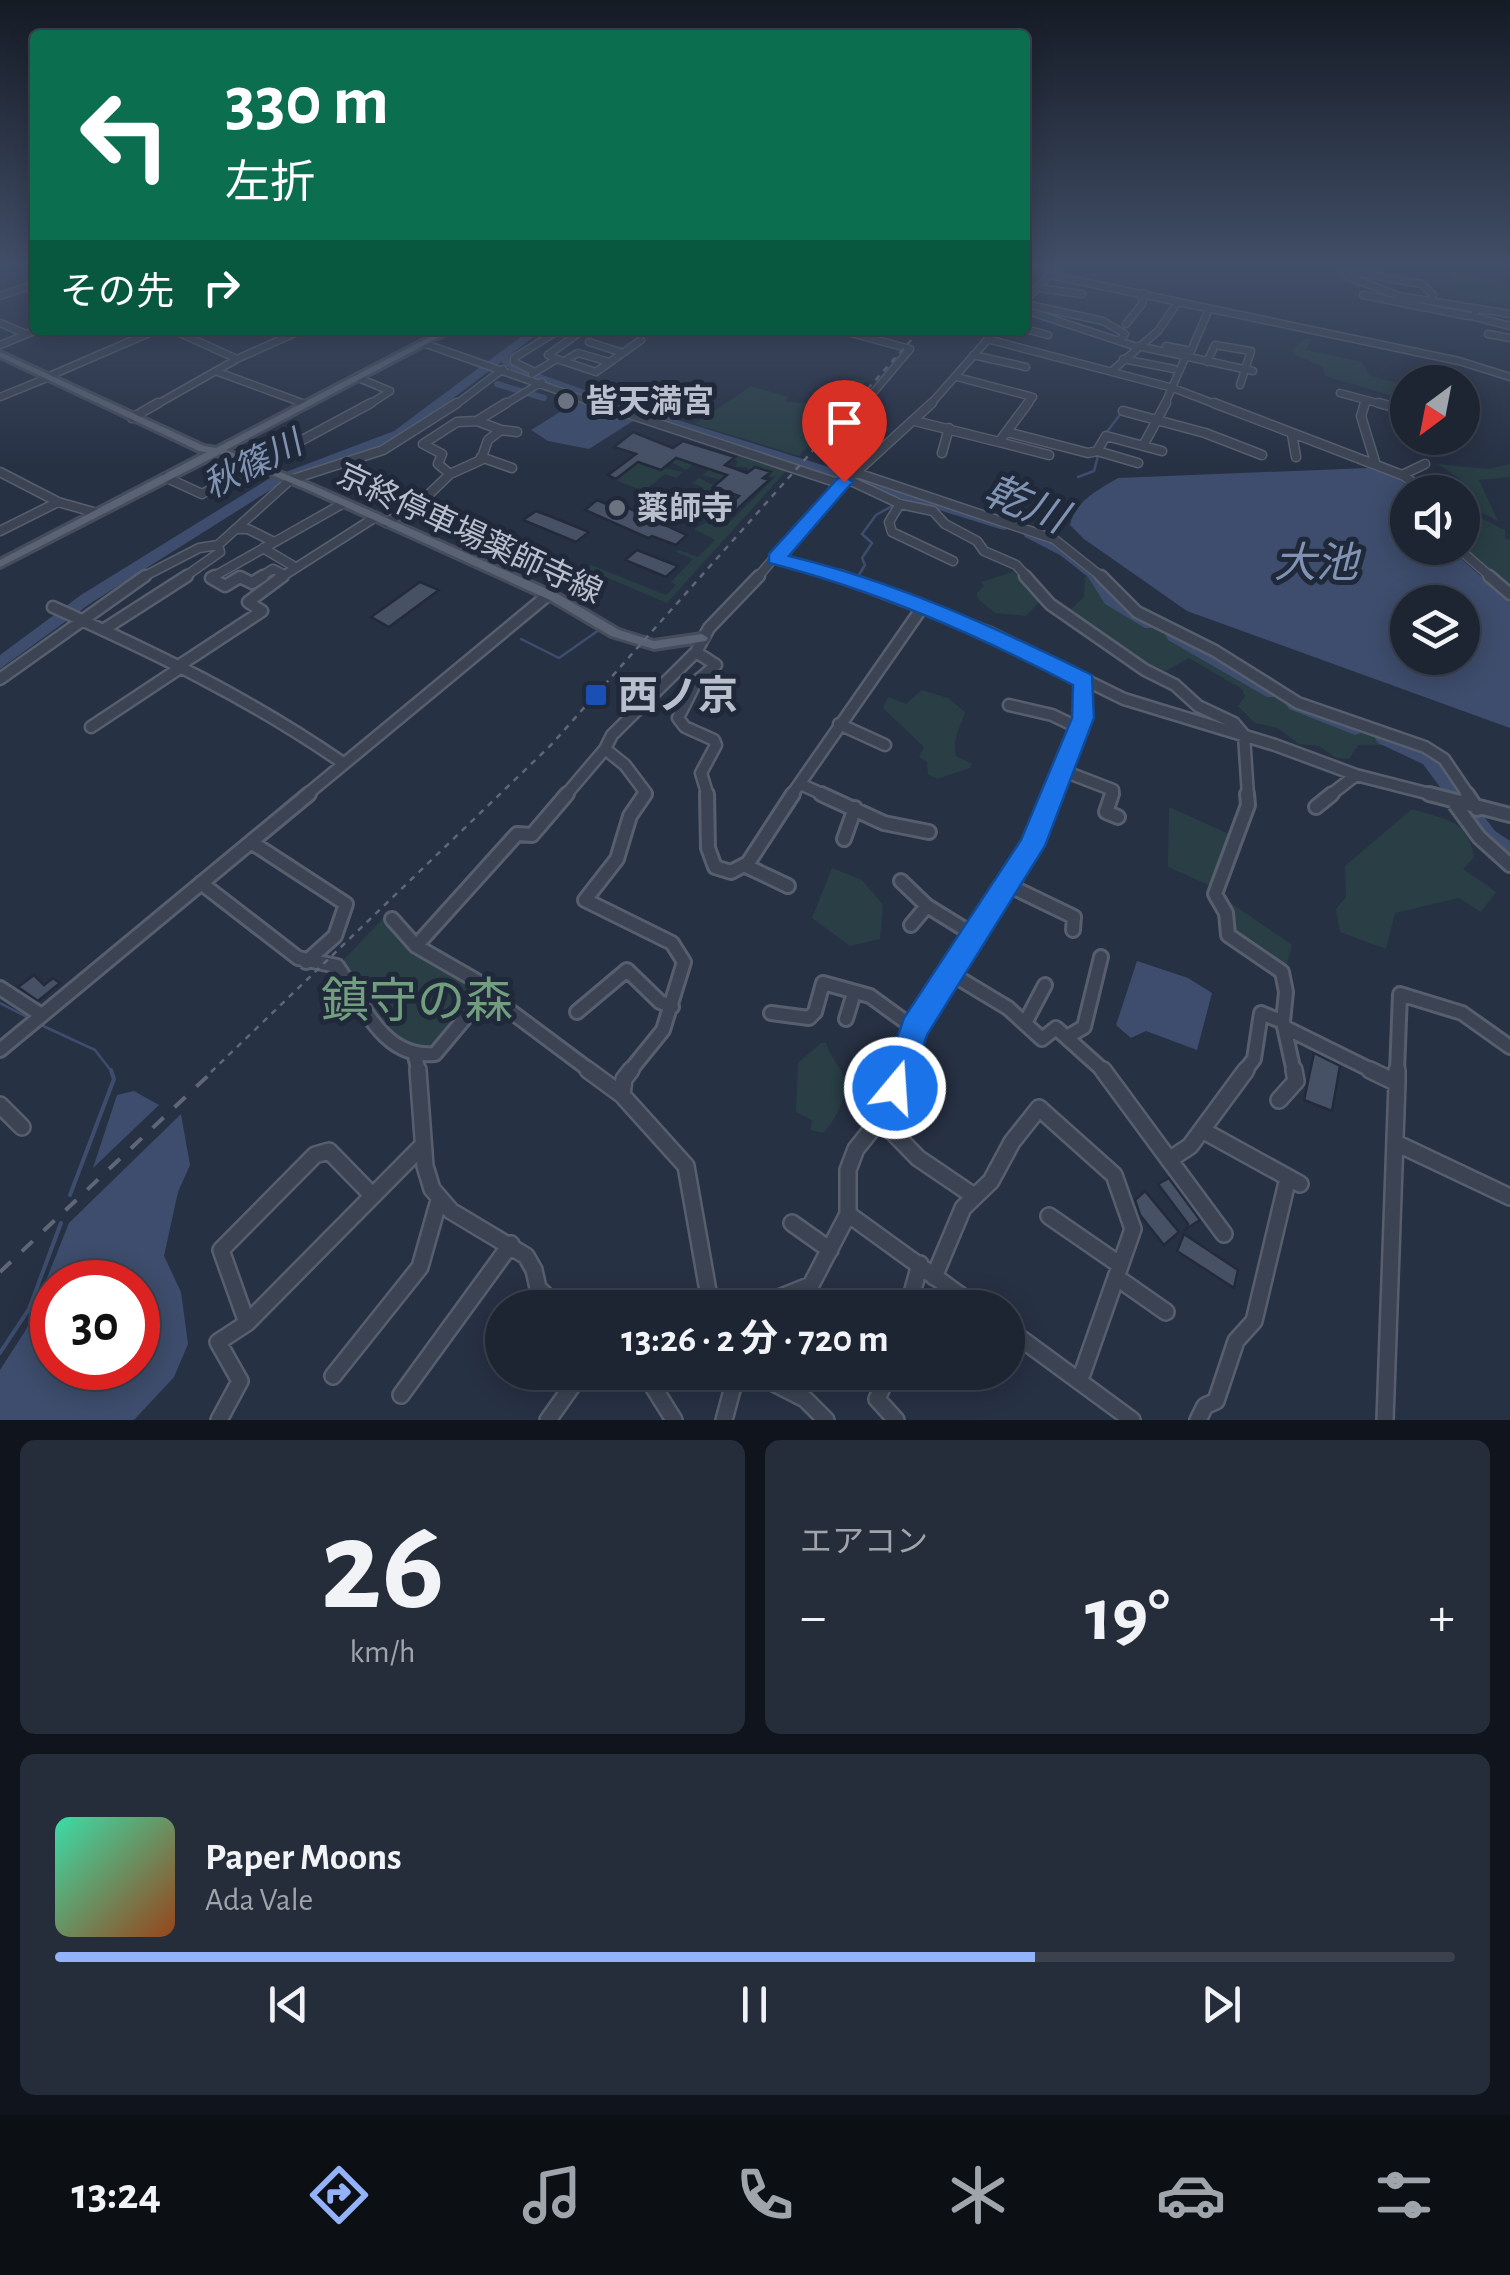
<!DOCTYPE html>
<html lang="ja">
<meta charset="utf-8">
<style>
:root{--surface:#1d2533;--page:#252d3b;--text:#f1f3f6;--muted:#a0a5ac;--line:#3b424e;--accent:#93b2f9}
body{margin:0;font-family:"Alegreya Sans","Noto Sans JP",sans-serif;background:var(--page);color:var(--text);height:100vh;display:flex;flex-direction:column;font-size:38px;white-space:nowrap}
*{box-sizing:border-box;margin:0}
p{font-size:32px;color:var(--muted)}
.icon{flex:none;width:55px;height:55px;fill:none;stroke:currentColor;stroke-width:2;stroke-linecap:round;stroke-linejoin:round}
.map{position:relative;height:1420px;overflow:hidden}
.panel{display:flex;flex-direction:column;gap:20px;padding:20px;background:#10141c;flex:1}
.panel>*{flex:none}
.hud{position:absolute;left:30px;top:30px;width:1000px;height:305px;border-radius:10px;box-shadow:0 5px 25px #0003,0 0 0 2px var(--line);background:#0b6e4f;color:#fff;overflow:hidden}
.needle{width:65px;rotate:212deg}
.fabs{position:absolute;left:1390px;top:365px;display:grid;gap:20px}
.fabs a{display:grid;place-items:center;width:90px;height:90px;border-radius:50%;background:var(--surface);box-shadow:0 5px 25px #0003,0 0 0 2px var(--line);font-size:50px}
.speed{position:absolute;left:30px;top:1260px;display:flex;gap:20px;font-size:50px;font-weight:700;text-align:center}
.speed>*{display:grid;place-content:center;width:130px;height:130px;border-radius:50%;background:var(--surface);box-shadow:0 5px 25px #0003,0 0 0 2px var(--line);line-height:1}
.speed .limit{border:15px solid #d22;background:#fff;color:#111}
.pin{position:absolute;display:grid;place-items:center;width:85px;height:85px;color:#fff;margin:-102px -42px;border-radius:50% 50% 50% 0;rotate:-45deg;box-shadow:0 0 10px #0007}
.pin .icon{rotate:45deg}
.me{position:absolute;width:110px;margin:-55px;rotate:18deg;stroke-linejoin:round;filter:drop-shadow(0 0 8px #0008)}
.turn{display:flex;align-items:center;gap:35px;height:210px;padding:0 30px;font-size:45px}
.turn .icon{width:130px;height:130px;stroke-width:2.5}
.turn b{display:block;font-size:70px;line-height:85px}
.then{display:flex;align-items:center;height:95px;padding:0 30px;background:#0003;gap:20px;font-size:38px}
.big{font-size:75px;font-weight:700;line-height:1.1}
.panel .card{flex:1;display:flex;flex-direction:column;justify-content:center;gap:15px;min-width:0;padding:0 35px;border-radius:15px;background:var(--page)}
.panel .dial{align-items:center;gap:0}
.dial b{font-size:130px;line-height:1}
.song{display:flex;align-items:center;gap:30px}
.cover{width:120px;height:120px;border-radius:15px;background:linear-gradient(135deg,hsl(160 70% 55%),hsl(20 70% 35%))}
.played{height:10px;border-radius:5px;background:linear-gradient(90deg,var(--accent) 70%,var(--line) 70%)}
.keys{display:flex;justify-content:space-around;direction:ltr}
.heat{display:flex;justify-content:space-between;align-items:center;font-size:55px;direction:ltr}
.panel .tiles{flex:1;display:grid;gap:20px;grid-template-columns:1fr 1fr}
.card:last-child{grid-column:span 2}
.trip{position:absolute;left:485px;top:1290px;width:540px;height:100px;border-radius:50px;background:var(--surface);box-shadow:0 5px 25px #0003,0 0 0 2px var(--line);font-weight:700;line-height:100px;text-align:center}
.dock{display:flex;height:160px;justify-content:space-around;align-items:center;background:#0c0f14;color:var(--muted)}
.dock .icon{width:70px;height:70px}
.dock .active{color:var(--accent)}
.dock b{font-size:45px;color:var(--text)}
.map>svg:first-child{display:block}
.green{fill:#293f45}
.water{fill:#3e4d6d;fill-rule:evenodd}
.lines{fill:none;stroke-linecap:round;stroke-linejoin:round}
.stream-far1{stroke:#3e4d6d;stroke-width:2.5}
.stream{stroke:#3e4d6d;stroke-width:4}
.canal{stroke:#3e4d6d;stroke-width:6}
.river{fill:#3e4d6d;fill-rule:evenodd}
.building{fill:#465166;stroke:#222b3b;stroke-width:2.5}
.minor-far4-casing{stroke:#575f6e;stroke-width:9}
.minor-far3-casing{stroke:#575f6e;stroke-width:11}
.minor-far2-casing{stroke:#575f6e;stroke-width:15}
.minor-far1-casing{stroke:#575f6e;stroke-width:18}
.minor-casing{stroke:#575f6e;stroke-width:20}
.major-casing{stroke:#454d5d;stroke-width:6}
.minor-far4{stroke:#3c4453;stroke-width:6}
.minor-far3{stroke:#3c4453;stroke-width:8}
.minor-far2{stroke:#3c4453;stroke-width:10}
.minor-far1{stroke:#3c4453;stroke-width:12}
.minor{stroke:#3c4453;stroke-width:15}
.major{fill:#5a6373;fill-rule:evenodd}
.rail-far1{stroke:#5e677a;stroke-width:2.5;stroke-dasharray:6 6;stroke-linecap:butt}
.rail{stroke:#5e677a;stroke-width:4;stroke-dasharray:15 15;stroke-linecap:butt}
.route{fill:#1a73e8;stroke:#114b97;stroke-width:2.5}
.worship-dot{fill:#6b7280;stroke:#202939;stroke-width:4}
.transit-dot{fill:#1a4fb4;stroke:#202939;stroke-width:4}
.labels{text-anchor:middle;stroke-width:10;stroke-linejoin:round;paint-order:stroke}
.far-poi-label{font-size:32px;font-weight:bold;fill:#b9bfcd;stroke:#202939;text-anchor:start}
.far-street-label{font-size:32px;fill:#b9bfcd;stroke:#202939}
.far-water-label{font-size:35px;font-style:italic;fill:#8193b3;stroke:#202939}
.poi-label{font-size:40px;font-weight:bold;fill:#b9bfcd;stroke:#202939;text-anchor:start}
.water-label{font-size:42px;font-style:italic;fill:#8193b3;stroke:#202939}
.near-park-label{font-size:48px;fill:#709e7e;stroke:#202939}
</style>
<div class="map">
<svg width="1510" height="1420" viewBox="0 0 1510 1420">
<rect width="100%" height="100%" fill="#273144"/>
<path class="green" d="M1456,273L1510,285V306L1454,296L1452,276Z
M1304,339H1311L1306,350L1362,362L1370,376L1407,385V395L1396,397L1325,376L1323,367L1294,354L1293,349Z
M855,378L866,381L799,456L695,424L751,386L789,397L785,401L810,404C819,389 827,382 845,386Z
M655,450L693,465L686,470L671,462L648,464L683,472L676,478L665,474L644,491L615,480Z
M741,454L787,470L667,603L587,569L591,565L666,595L676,585L671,582L693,559L676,552L679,550L698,557L715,540L694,529L709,521L728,524L776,476L770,477L767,470L749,471L747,467H736L738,461L734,459Z
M1438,464L1488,469L1510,464V477L1479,480L1498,521L1463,503L1462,492L1446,491L1445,487L1460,479Z
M709,470L753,483L717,516L685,505L704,488L692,483L699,478L729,493L738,485L702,475Z
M1463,509L1505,530V538L1510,540V591L1462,548Z
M1013,572L1029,584L1041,600L1026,616L995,613L978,599L977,593L984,586L981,582Z
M1089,575L1108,600L1276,697L1418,754L1386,745H1358L1349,759L1336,758L1319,746L1299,744L1278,728L1255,723L1238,706L1245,696L1242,689L1189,658L1166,671L1146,667L1070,610L1084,597L1085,577Z
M922,690L948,698L965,712C960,729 952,737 956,756L972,764L970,768L937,779L928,774L927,762L919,757L924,747L883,708L888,697L906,704Z
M1169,807L1231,835L1211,886L1168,867Z
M1412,809C1445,820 1468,819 1474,857L1463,869L1496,892L1481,912L1459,898L1395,913L1386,949L1340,932L1336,909L1346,897L1345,866Z
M832,868L862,880L883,905L880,939L850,946L812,918Z
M1222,897L1292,945L1285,970L1232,935Z
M385,916L485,993L434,1053C384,1058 360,1003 338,966Z
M821,1043H826C829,1055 837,1062 842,1073C851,1091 836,1120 823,1133L811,1130L812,1120L796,1112L798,1063Z"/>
<path class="water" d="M581,399L633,421L589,449L548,441L531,430Z
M1368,468L1399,479L1414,492H1408V548H1449L1510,602V728L1187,611L1084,539L1070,525C1075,501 1098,490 1118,478ZM1462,602V658H1408V602Z
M1137,961L1188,978L1212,993L1197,1050L1146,1031L1131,1038L1116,1025Z
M134,1091L159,1105L93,1168L117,1095Z
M181,1114L190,1165L178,1192L164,1256L181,1292L188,1344L174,1377L134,1420H0V1370L27,1328L69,1223ZM138,1282V1368H52V1282Z"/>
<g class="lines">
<path class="stream-far1" d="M1106,433L1122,412
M1078,477L1094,471L1098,456
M857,578L865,565L862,558L872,543L862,534L876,515L894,505
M521,639L559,658L599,630
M0,1003L29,1018
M41,1025L95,1050L112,1072"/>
<path class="stream" d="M70,1195L114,1079L111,1070
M0,1353L29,1309L61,1223"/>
<path class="canal" d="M497,384L544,398"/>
<path class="river" d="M530,330H542L508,357L523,368L613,400L1010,523L1012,526L1005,530L1000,529L605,406L515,372L501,362L402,437L280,484L91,603L0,669V655L81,595L270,478L394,431Z
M1030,530L1070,549L1098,571L1115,596L1157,620L1159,624L1157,628H1145L1105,604L1088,577L1060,555L1025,537L1023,534Z
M1174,631L1279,689L1282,693L1279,697H1267L1168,640L1166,636L1168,632Z
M1295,699L1361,723L1364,728L1361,733L1355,735L1289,709L1286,705L1289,701Z
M1384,731L1437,754L1495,831L1510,841V859L1481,843L1423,764L1378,743L1375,738L1378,733Z"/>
</g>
<path class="building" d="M633,432L673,448L683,441L735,457L725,465L747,473L755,467L771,472L763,478L769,480L723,522L714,519L739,496L713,487L727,475L676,458L661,470L638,462L616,479L608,475L636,454L614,447Z
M597,500L619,509L624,506L687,535L676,545L652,536L648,538L585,510Z
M536,511L552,517L589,532L576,542L523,520Z
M472,528L504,542L524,550L510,561L458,538Z
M637,550L678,566L666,577L625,560Z
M420,582L439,590L389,627L371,617Z
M34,975L44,985L53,978L60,983L38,1001L18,987Z
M1314,1053L1340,1066L1332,1111L1304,1100Z
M1169,1178L1200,1220L1186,1229L1188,1224L1158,1184Z
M1145,1191L1179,1232L1164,1245L1140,1215L1135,1200Z
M1184,1234L1238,1270L1234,1288L1177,1251Z"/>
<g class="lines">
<defs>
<path id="minor-far4" d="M1050,275L1459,361L1510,377
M1037,288L1082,294
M1363,295L1468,316H1474L1476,309
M0,296L35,284
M1431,300L1433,295L1422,284L1348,271L1346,276L1399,296L1510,314
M1025,301L1056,268
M1025,304L1103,321L1125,334L1119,341
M1025,310L1137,347
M1471,316L1510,326
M0,323L26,334
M1126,324L1142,304L1144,293
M1025,329L1048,335
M173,330L237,359
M418,330L436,337
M840,330L910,349L862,406
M1488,334L1510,338
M987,339L1173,388L1220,406
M589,342L623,353
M423,343L602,406
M0,345L37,330
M1138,346L1253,371
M1166,346L1191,351L1209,309
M973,355L1026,367
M557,359L596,372L641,340
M1123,359L1174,369
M564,361L578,353L609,362
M1207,362L1215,345L1251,351L1240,385
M1113,370L1158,331L1178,302
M218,372L305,404
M535,372L514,362V358L559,330
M532,374L557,359L548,355L576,335
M356,377L390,391L367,406
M957,377L1033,397L1026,406
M45,378L156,330
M1340,393L1388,406
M0,397L47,378
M154,406L237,359L302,330
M454,406L503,369
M502,406L542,382
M929,406L996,330
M1164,406L1185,358
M1364,406L1366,401"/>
<path id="minor-far3" d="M596,403L841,484
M1214,403L1402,475L1428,492
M1365,403L1361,416L1376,465
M1379,403L1400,409
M1123,411L1205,433L1262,455
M132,418L158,403
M915,421L999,442L1028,403
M501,430L517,432
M1007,432L1088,453L1097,451L1106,436L1162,451
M1292,434L1296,457
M999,442L1049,455
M1143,446L1166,403
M824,451L864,403
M1097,451L1138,463
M942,453L949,428
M481,457L512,468
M0,472L58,502L97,513
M857,473L1054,539L1103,578
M450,474L481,460L488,440L501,430L477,421
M1402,475L1425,464
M165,477L202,494L371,403
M849,480L900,504L933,511L945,524L977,541L984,551L1016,565L1028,578
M900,504L889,522L892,532L953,561
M386,523L422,501L450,474L438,464L442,454L423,444L457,422L477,421L506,403
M238,529H248L274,542
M0,531L58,502
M263,548L295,567
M1458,548L1492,578
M776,558L847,578
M141,578L199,548L218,545
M183,578L220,552L218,545L290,480L383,450L457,403
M211,578L342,504
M238,578H243
M259,578L273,569L285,575
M280,578L374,518
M757,578L816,509L932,403"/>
<path id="minor-far2" d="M215,576L211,578L225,586L240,577L252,583L263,576
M840,576L990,633L1124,699L1275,745L1356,775L1438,796
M1025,576L1050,604L1145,670L1175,685L1198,706L1234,723L1244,735L1248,796
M1101,576L1137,612L1215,651L1298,703L1425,747L1444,759L1469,796
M1489,576L1510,594
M53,607C157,654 249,698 343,763
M106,628L187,576
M696,652L716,665L696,682L678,718L685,727L714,740L716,745L701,773L708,796
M180,665L262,611L248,602L283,576
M0,679L145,576
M1009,705L1052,715L1077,727
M839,724L885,745
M91,727L183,666
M1061,770L1113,790L1111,796
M800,784L827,796
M305,796L548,595
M565,796L605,749
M644,796L646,793L625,765L605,749L612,735L696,652L709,628L759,576
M791,796L922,608
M1052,796L1083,718L1084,681
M1329,796L1356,775"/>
<path id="minor-far1" d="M707,794L708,848L715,867L731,872L748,863L793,794
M821,794L884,823L929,832
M1112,794L1106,812L1118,817
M1247,794L1248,805L1215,894L1226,913L1228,935L1282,972L1286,992L1283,1022L1294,1072
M1429,794L1510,815
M1467,794L1477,809
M1455,804L1479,837L1510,865
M1316,807L1332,794
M844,839L855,808
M251,842L346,904L335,936L306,962
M746,866L788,886
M901,881L927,906L974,935
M201,883L298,958L337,966C363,1003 382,1059 435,1054L486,993
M1008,885L1074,917L1073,930
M392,919L416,946L482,984L486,993L592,1072
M911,925L927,906
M416,946L517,834L532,835L567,794
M950,973L1008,1008L1042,1039L1056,1028L1105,1072
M0,988L40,1014
M577,1012L627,970L660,1002L672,1007
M771,1013L809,1018L815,1012L823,983L870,996L914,1028
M846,1019L854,993
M1025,1023L1045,985
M1284,1027L1375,1072
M1067,1037L1084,1027L1101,957
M0,1050L309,794
M415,1056L419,1072
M629,1072L663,1030L684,962L672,943L585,900L617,859L630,816L645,794
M900,1072L914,1028L1032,845L1053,794
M1244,1072L1254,1059L1261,1013L1283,1022
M1397,1072L1400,994L1462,1013L1510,1047"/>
<path id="minor" d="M418,1070L425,1166L432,1189L451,1211L526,1256L534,1270L538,1288L559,1308
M588,1070L622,1095
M631,1070L624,1079L622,1095L686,1166L711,1308
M1103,1070L1224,1234
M1370,1070L1397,1083L1385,1420
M1397,1083V1070
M1279,1100L1296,1081L1294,1070
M0,1105L22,1127
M880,1119L918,1158L974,1196
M1202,1130L1300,1184
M1396,1143L1510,1197
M1169,1160L1190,1146L1246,1070
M848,1214L978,1308
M1049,1216L1120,1265
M792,1223L830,1250
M934,1277L963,1208L991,1181L1012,1142L1039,1108L1114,1175L1133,1229L1080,1380
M1116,1277L1166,1312
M772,1308L776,1299L811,1285L848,1214V1170L856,1149L880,1119L901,1070
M908,1308L920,1264
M247,1323L422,1146
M1008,1329L1132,1420
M644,1372L674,1420
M752,1372L805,1399L826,1420
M889,1372L877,1399L896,1420
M333,1376L420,1267L439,1200
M401,1395L511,1244
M219,1420L240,1381L218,1342L247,1323L221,1250L315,1155L329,1151L372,1195
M548,1420L582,1372
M724,1420L734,1383L729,1372
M1198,1420L1205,1406L1216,1401L1236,1341L1254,1321L1288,1178"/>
<path id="major" d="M443,330H453L226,450L312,485L558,594L619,630L654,641L702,634L708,638L706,641L654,649L611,636L550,600L306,489L220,454L0,567V560L207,452L199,451L0,357V352L204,446L216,448Z"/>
</defs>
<use href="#minor-far4" class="minor-far4-casing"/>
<use href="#minor-far3" class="minor-far3-casing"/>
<use href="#minor-far2" class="minor-far2-casing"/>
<use href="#minor-far1" class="minor-far1-casing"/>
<use href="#minor" class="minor-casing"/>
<use href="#major" class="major-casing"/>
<use href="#minor-far4" class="minor-far4"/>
<use href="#minor-far3" class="minor-far3"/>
<use href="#minor-far2" class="minor-far2"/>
<use href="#minor-far1" class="minor-far1"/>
<use href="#minor" class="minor"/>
<use href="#major" class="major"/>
<path class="rail-far1" d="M211,1072L551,745L920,330"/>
<path class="rail" d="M0,1272L214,1070"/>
</g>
<linearGradient id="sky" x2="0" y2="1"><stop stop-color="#151b25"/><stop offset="0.57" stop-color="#414e67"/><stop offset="1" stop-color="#414e67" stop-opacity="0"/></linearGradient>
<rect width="1510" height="467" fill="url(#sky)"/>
<path class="route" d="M844,476L853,482L850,485L789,556C894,581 995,627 1092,675L1094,718L1045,846L927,1035L906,1099L895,1104L884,1099L879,1088L904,1018L1021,840L1072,718L1073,685C975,634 875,590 769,563V554L838,478Z"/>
<g class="worship-dot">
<circle cx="566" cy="401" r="10"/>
<circle cx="617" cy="508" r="10"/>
</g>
<rect class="transit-dot" x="584" y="683" width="24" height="24" rx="5"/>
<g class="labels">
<g class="far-poi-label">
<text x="586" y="412">皆天満宮</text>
<text x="637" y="519">薬師寺</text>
</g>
<g class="far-street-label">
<text transform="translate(470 533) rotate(25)" y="11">京終停車場薬師寺線</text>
</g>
<g class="far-water-label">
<text transform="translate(252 464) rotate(-27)" y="12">秋篠川</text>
</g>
<g class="poi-label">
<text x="618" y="709">西ノ京</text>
</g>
<g class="water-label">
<text transform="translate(1026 503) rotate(22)" y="15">乾川</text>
<text x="1316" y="577">大池</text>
</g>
<g class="near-park-label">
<text x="417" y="1017">鎮守の森</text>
</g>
</g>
</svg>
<div class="fabs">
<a><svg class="needle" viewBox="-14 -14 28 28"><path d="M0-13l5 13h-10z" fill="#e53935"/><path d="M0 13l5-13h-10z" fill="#a0a5ac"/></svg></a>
<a><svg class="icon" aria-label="sound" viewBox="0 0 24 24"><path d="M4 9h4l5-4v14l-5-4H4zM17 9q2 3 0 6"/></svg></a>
<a><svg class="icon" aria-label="layers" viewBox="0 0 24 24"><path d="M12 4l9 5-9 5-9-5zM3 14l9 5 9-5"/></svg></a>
</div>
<div class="speed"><div class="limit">30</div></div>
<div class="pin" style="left:844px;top:482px;background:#d93025"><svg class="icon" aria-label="arrive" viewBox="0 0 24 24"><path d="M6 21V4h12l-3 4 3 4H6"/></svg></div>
<svg class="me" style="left:895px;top:1088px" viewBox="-20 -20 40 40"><circle r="17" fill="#1a73e8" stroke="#fff" stroke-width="3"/><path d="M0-11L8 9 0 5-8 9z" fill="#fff"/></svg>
<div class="trip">13:26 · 2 分 · 720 m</div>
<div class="hud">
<div class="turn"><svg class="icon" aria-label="left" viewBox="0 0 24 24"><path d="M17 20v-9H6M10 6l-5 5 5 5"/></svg><div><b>330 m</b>左折</div></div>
<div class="then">その先<svg class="icon" aria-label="right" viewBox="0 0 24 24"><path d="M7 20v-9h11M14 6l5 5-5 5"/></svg></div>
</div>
</div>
<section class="panel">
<div class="tiles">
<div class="card dial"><b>26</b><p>km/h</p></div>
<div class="card"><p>エアコン</p>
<div class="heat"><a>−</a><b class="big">19°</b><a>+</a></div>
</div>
<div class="card">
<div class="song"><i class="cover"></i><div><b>Paper Moons</b><p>Ada Vale</p></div></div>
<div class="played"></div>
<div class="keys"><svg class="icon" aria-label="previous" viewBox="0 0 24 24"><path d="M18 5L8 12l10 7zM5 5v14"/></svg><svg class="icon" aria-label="pause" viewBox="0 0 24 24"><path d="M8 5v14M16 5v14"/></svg><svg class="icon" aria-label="next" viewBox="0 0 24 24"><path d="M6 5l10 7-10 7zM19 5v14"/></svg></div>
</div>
</div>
</section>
<nav class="dock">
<b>13:24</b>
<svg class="icon active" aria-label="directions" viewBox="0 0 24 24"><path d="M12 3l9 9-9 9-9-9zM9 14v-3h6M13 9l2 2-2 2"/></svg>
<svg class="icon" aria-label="music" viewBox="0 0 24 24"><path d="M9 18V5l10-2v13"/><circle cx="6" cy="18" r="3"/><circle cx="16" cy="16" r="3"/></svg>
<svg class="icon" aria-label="phone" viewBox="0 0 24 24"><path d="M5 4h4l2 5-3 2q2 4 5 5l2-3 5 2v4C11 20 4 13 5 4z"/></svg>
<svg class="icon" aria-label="climate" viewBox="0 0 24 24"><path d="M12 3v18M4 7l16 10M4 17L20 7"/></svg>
<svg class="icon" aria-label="car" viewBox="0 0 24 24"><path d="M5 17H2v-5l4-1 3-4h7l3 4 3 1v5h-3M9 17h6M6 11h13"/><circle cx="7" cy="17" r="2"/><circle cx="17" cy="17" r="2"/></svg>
<svg class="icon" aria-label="filters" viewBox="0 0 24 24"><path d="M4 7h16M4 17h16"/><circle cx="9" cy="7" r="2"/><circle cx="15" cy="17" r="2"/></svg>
</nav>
